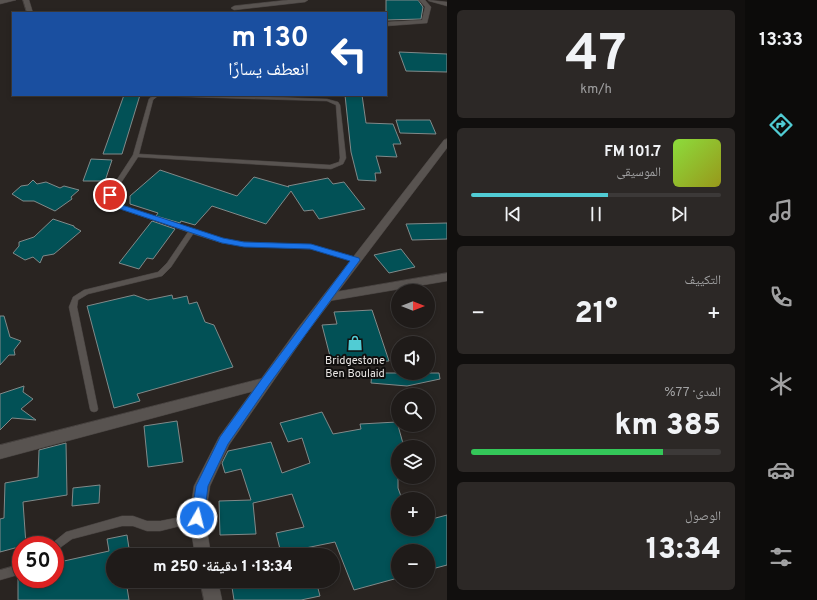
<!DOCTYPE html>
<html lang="ar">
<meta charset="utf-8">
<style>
:root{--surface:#1f1b19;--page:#2c2826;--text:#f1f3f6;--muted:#a1a1a2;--line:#3c3938;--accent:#51ccd4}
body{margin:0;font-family:Overpass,"Noto Naskh Arabic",sans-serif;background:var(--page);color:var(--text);direction:rtl;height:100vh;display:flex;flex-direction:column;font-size:15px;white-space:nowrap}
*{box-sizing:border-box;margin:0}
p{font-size:13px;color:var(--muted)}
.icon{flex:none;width:22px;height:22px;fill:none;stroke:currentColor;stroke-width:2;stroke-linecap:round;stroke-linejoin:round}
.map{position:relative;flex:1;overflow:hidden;direction:ltr}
.sheet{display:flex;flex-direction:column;gap:10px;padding:10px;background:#110f0e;width:298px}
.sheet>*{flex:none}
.banner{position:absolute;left:12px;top:12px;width:375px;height:84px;border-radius:0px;box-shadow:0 2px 6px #0003,0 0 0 1px var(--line);direction:rtl;background:#1a4fa0;color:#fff;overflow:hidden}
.needle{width:26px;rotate:90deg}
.fabs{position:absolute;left:391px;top:284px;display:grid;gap:8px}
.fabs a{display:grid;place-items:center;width:44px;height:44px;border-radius:50%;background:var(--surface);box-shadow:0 2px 6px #0003,0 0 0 1px var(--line);font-size:20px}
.speed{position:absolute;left:12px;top:536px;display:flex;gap:8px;font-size:20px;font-weight:700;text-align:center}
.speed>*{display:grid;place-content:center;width:52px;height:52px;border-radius:50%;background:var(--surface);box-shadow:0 2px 6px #0003,0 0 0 1px var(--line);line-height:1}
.speed .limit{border:6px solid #d22;background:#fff;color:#111}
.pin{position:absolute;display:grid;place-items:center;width:34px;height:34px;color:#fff;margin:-17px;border:2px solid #fff;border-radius:50%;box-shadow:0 1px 4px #0007}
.me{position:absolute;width:44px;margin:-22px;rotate:8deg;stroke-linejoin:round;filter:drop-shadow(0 0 3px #0008)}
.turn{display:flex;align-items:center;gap:14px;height:84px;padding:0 12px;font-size:18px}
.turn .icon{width:52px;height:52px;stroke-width:2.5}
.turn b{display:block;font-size:28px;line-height:34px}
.big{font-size:30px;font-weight:800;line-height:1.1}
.sheet .tile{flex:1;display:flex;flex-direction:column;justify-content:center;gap:6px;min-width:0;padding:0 14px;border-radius:6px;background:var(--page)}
.sheet .dial{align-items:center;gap:0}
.dial b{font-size:52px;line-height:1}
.song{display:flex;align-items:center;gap:12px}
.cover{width:48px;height:48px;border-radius:6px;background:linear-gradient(135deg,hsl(90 70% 55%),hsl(60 70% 35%))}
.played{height:4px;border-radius:2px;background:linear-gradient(90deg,var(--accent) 55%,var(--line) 55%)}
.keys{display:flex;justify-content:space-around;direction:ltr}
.heat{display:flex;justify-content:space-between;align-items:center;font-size:22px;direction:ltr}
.charge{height:6px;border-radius:3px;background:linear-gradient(90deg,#34c759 77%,var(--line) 0)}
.trip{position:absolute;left:106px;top:548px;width:234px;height:40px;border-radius:20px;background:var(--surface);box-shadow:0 2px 6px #0003,0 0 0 1px var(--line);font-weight:800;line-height:40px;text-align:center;direction:rtl}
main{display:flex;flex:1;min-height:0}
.dock{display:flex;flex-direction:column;width:72px;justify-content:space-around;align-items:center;background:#0c0b0a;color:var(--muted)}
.dock .icon{width:28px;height:28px}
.dock .selected{color:var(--accent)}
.dock b{font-size:18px;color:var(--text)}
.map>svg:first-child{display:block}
.building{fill:#025156;stroke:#818989}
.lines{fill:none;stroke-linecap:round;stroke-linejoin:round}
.lane-casing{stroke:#46413f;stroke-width:1}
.street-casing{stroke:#46413f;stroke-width:1}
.secondary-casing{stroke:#46413f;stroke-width:1}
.lane{fill:#585350;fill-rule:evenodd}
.street{fill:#585350;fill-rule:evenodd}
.secondary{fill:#585350;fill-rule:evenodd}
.route{fill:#1a73e8;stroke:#114b97}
.labels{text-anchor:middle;stroke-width:4;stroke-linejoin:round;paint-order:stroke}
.poi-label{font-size:11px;fill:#eae7e5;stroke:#100e0d}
</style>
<main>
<nav class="dock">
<b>13:33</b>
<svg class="icon selected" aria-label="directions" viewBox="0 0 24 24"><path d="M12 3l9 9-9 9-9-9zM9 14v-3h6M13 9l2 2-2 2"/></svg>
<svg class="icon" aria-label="music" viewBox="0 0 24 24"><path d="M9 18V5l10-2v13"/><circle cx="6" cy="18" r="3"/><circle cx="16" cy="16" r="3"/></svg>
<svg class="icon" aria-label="phone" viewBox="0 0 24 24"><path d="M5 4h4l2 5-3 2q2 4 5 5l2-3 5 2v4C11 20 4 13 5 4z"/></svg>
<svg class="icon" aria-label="climate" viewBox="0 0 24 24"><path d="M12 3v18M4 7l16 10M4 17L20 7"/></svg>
<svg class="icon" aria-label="car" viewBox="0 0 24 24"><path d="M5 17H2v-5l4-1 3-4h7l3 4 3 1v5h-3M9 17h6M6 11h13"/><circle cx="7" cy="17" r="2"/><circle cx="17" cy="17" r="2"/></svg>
<svg class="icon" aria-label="filters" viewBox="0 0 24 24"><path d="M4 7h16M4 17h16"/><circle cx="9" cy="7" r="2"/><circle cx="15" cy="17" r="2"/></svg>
</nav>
<section class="sheet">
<div class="tile dial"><b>47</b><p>km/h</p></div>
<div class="tile">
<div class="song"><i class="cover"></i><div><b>101.7 FM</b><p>الموسيقى</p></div></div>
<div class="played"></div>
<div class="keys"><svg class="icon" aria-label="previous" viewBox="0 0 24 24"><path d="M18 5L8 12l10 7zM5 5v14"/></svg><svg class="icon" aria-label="pause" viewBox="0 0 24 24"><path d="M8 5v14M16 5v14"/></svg><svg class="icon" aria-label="next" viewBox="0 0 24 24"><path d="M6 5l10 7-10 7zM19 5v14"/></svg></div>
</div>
<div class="tile"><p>التكييف</p>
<div class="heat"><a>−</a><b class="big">21°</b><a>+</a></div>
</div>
<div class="tile"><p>المدى · 77%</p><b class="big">385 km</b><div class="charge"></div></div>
<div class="tile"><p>الوصول</p><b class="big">13:34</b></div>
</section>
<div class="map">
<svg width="447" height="600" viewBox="0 0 447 600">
<rect width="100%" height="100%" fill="#292421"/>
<path class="building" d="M386,0H418L423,7L421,19L386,20Z
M399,52L447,54V72L406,71Z
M124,95H140L122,154H103Z
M345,95H362L366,123L393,124L401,144H393L397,157L376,156L381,173H375L376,181L358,180L351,152Z
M396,120H430L436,134L400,133Z
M91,159L112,160L105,181H83Z
M160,170L237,196L254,177L289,187L288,186L328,178L333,184L344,182L365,209L319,219L313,210L304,211L291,191L266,224L212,206L195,225L181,221L180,223L156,216L158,213L130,204V196Z
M33,180L37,184L46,182L60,188L64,186L79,190L71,197L72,199L55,211L34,201H23L12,194L21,186L28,185Z
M53,219L74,226V227L81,231L54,254L43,256L40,263L33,257L25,260L13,253L19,246V242L34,237Z
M152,221L175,229L153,259L147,258L139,269L119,263Z
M447,223V239L412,240L406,224Z
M401,249L415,267L389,273L374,255Z
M134,295L148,300L172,295L173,299L187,296L189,304L197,302L205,322L214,325L233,367L137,394L140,401L114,408L87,306Z
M372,310L389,361L332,364L322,325L337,324L334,312Z
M0,316H4L10,337L21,341L14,350L15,355H9L0,365Z
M372,373H439L440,379L407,386L371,383Z
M24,386L23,392L33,399L21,409L36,420L12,418L0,430V394Z
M322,412L333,434L361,429L360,424L397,422L404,447H398V488L402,499H398V529H428V520L447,515V565L428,570V551H398V578L354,590L335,542L281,553L276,533L304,527L292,494L253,503L256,534L220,535L219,501L251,500L241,469L225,473L222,463L228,451L271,442L282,473L310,463L302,438L288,442L280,423Z
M177,421L183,462L148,467L144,426Z
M66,443L67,495L23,502L26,545L0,552V519L4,518L5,483L38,477L39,450Z
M100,485L99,503L72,506L73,488Z
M127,535L130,555H113V581H126L129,600H18V579H55V563L109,551L107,539Z
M231,581H316L320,596L301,600H234Z"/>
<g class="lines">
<defs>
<path id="lane" d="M154,95H210L327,99L338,102L340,105L346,158L343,164L331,169L138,157L113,195V201L116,204L223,239L244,242L311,245L358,258L359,260L356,262L311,249L244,246L222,243L193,234L171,267L162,276L88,294L78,300L77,307L98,409L97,411L94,412L91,411L90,409L69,307L73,297L84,290L158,272L167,263L188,232L112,206L107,201V195L133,155L149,99ZM158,96L327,101L336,105L340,158L339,162L330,165L139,154L153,100Z
M197,514L200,515L202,518L200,521L160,531H147L133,526H122L72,539L61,547L58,553L55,555V545H52L55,541L66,532L122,516H133L147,521H160Z
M21,564V574L0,580V570Z"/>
<path id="street" d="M23,0H29L33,13H27Z
M288,0H308L305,2L234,10L231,8L234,6Z
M419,0H425L431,7L427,23L386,26V22L422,20L425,7Z
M428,0L447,2V6L429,1Z
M447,273V281L329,301L325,300L323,297L325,294L329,293Z
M264,378L269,379L271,383L269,387L0,459V445Z"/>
<path id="secondary" d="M0,0H16L0,4Z
M447,139V148L306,334L229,445L210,486L205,518L211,555H195L189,518L194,486L219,437L298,328L444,140Z
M200,581H218L222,600H204Z"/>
</defs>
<use href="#lane" class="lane-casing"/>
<use href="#street" class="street-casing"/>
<use href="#secondary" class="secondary-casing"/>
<use href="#lane" class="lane"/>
<use href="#street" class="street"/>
<use href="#secondary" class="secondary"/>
</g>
<path class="route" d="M107,193H113L114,200L116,203L223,238L244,242L311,244L359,258L360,260L268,386L228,444L208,486L204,518L202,522L197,524L193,522L191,518L196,486L220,437L261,380L350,261L310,249L244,247L222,243L111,206L106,201Z"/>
<defs>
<symbol id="shop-bare" viewBox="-9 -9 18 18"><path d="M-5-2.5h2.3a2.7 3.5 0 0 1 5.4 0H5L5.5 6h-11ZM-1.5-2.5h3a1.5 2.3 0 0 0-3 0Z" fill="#51ccd4" stroke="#100e0d" stroke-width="2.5" paint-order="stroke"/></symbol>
</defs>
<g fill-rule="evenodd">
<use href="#shop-bare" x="344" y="332" width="22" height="22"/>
</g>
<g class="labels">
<g class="poi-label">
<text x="355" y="364">Bridgestone<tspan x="355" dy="13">Ben Boulaid</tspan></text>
</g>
</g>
</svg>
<div class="fabs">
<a><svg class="needle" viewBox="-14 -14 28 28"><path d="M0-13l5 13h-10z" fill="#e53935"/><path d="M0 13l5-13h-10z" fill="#a1a1a2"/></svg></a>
<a><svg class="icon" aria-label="sound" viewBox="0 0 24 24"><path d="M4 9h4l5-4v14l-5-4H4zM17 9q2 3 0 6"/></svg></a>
<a><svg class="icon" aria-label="search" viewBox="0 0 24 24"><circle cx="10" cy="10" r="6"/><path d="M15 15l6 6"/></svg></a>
<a><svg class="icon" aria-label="layers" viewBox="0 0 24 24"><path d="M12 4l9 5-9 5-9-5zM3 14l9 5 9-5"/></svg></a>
<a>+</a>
<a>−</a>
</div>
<div class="speed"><div class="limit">50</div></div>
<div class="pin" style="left:110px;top:195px;background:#d93025"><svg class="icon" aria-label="arrive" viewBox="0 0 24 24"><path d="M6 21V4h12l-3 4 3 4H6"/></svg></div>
<svg class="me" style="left:197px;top:518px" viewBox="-20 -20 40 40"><circle r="17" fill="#1a73e8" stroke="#fff" stroke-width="3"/><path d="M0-11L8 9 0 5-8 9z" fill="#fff"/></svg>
<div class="trip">13:34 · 1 دقيقة · 250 m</div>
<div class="banner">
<div class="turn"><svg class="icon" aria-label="left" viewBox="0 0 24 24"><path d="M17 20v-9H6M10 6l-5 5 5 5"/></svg><div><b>130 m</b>انعطف يسارًا</div></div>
</div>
</div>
</main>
